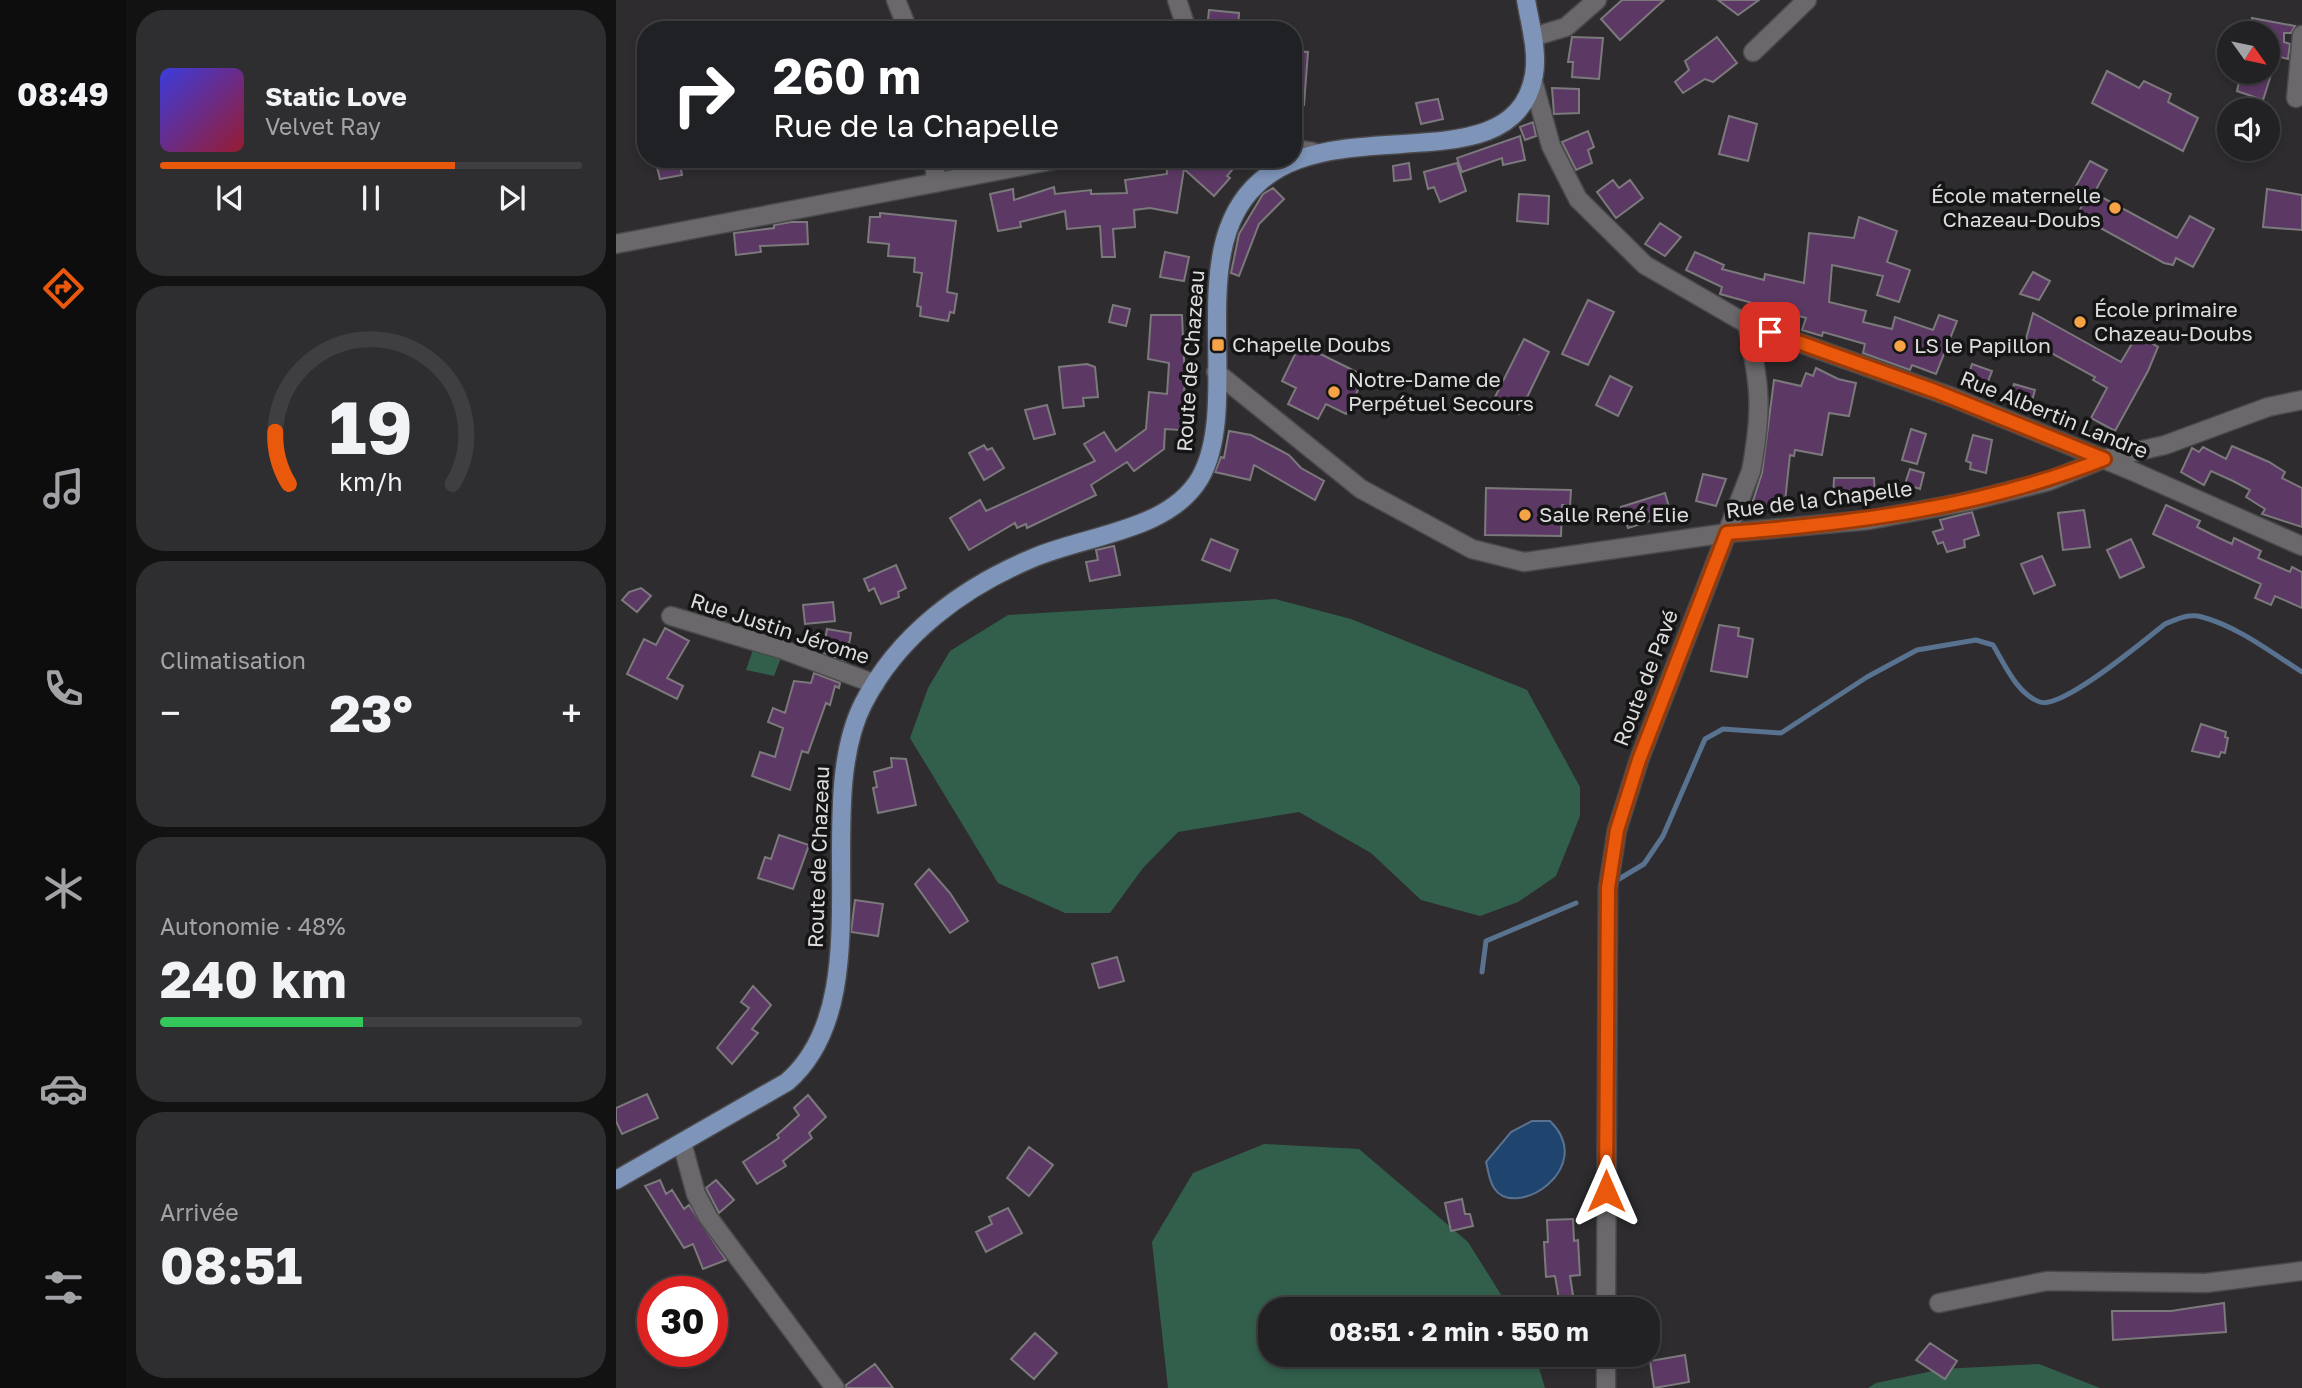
<!DOCTYPE html>
<html lang="fr">
<meta charset="utf-8">
<style>
:root{--surface:#222123;--page:#2e2e30;--text:#f1f3f6;--muted:#a2a3a6;--line:#3f3e41;--accent:#ea580c}
body{margin:0;font-family:"Golos Text",sans-serif;background:var(--page);color:var(--text);height:100vh;display:flex;flex-direction:column;font-size:26px;white-space:nowrap}
*{box-sizing:border-box;margin:0}
p{font-size:23px;color:var(--muted)}
.icon{flex:none;width:38px;height:38px;fill:none;stroke:currentColor;stroke-width:2;stroke-linecap:round;stroke-linejoin:round}
.map{position:relative;flex:1;overflow:hidden}
.panel{display:flex;flex-direction:column;gap:10px;padding:10px;background:#131213;width:490px}
.panel>*{flex:none}
.hud{position:absolute;left:21px;top:21px;width:665px;height:147px;border-radius:28px;box-shadow:0 4px 10px #0003,0 0 0 2px var(--line);background:#202124;color:#fff;overflow:hidden}
.needle{width:46px;rotate:123deg}
.controls{position:absolute;left:1601px;top:21px;display:grid;gap:14px}
.controls a{display:grid;place-items:center;width:63px;height:63px;border-radius:50%;background:var(--surface);box-shadow:0 4px 10px #0003,0 0 0 2px var(--line);font-size:35px}
.speed{position:absolute;left:21px;top:1276px;display:flex;gap:14px;font-size:35px;font-weight:700;text-align:center}
.speed>*{display:grid;place-content:center;width:91px;height:91px;border-radius:50%;background:var(--surface);box-shadow:0 4px 10px #0003,0 0 0 2px var(--line);line-height:1}
.speed .limit{border:10px solid #d22;background:#fff;color:#111}
.pin{position:absolute;display:grid;place-items:center;width:60px;height:60px;color:#fff;margin:-30px;border-radius:14px;box-shadow:0 4px 10px #0006}
.me{position:absolute;width:77px;margin:-38px;rotate:0deg;stroke-linejoin:round;filter:drop-shadow(0 0 5px #0008)}
.turn{display:flex;align-items:center;gap:24px;height:147px;padding:0 21px;font-size:32px}
.turn .icon{width:91px;height:91px;stroke-width:2.5}
.turn b{display:block;font-size:49px;line-height:60px}
.big{font-size:52px;font-weight:700;line-height:1.1}
.panel .tile{flex:1;display:flex;flex-direction:column;justify-content:center;gap:10px;min-width:0;padding:0 24px;border-radius:28px;background:var(--page)}
.panel .dial{align-items:center;gap:0}
.dial svg{height:182px;overflow:visible;fill:none;stroke:var(--line);stroke-width:7;stroke-linecap:round;text-anchor:middle}
.dial text{fill:var(--text);stroke:none}
.song{display:flex;align-items:center;gap:21px}
.cover{width:84px;height:84px;border-radius:10px;background:linear-gradient(135deg,hsl(240 70% 55%),hsl(350 70% 35%))}
.played{height:7px;border-radius:4px;background:linear-gradient(90deg,var(--accent) 70%,var(--line) 70%)}
.keys{display:flex;justify-content:space-around;direction:ltr}
.heat{display:flex;justify-content:space-between;align-items:center;font-size:38px;direction:ltr}
.charge{height:10px;border-radius:5px;background:linear-gradient(90deg,#34c759 48%,var(--line) 0)}
.trip{position:absolute;left:642px;top:1297px;width:402px;height:70px;border-radius:28px;background:var(--surface);box-shadow:0 4px 10px #0003,0 0 0 2px var(--line);font-weight:700;line-height:70px;text-align:center}
main{display:flex;flex:1;min-height:0}
.tabs{display:flex;flex-direction:column;width:126px;justify-content:space-around;align-items:center;background:#0e0d0e;color:var(--muted)}
.tabs .icon{width:49px;height:49px}
.tabs .selected{color:var(--accent)}
.tabs b{font-size:32px;color:var(--text)}
.map>svg:first-child{display:block}
.green{fill:#325f4b}
.water{fill:#1f446e;stroke:#587290;stroke-width:2}
.lines{fill:none;stroke-linecap:round;stroke-linejoin:round}
.stream{stroke:#587290;stroke-width:5}
.building{fill:#5c3965;stroke:#7b797b;stroke-width:2}
.minor-casing{stroke:#4a494b;stroke-width:21}
.major-casing{stroke:#4a494b;stroke-width:21}
.minor{stroke:#6a686b;stroke-width:18}
.major{stroke:#7e95b9;stroke-width:18}
.route-casing{stroke:#983908;stroke-width:18}
.route{stroke:#ea580c;stroke-width:12}
.poi-dot{fill:#f6a247;stroke:#161516;stroke-width:2.5}
.labels{text-anchor:middle;stroke-width:7;stroke-linejoin:round;paint-order:stroke}
.poi-label{font-size:21px;fill:#dddcde;stroke:#161516;text-anchor:start}
.street-label{font-size:21px;fill:#dddcde;stroke:#161516}
</style>
<main>
<nav class="tabs">
<b>08:49</b>
<svg class="icon selected" aria-label="directions" viewBox="0 0 24 24"><path d="M12 3l9 9-9 9-9-9zM9 14v-3h6M13 9l2 2-2 2"/></svg>
<svg class="icon" aria-label="music" viewBox="0 0 24 24"><path d="M9 18V5l10-2v13"/><circle cx="6" cy="18" r="3"/><circle cx="16" cy="16" r="3"/></svg>
<svg class="icon" aria-label="phone" viewBox="0 0 24 24"><path d="M5 4h4l2 5-3 2q2 4 5 5l2-3 5 2v4C11 20 4 13 5 4z"/></svg>
<svg class="icon" aria-label="climate" viewBox="0 0 24 24"><path d="M12 3v18M4 7l16 10M4 17L20 7"/></svg>
<svg class="icon" aria-label="car" viewBox="0 0 24 24"><path d="M5 17H2v-5l4-1 3-4h7l3 4 3 1v5h-3M9 17h6M6 11h13"/><circle cx="7" cy="17" r="2"/><circle cx="17" cy="17" r="2"/></svg>
<svg class="icon" aria-label="filters" viewBox="0 0 24 24"><path d="M4 7h16M4 17h16"/><circle cx="9" cy="7" r="2"/><circle cx="15" cy="17" r="2"/></svg>
</nav>
<section class="panel">
<div class="tile">
<div class="song"><i class="cover"></i><div><b>Static Love</b><p>Velvet Ray</p></div></div>
<div class="played"></div>
<div class="keys"><svg class="icon" aria-label="previous" viewBox="0 0 24 24"><path d="M18 5L8 12l10 7zM5 5v14"/></svg><svg class="icon" aria-label="pause" viewBox="0 0 24 24"><path d="M8 5v14M16 5v14"/></svg><svg class="icon" aria-label="next" viewBox="0 0 24 24"><path d="M6 5l10 7-10 7zM19 5v14"/></svg></div>
</div>
<div class="tile dial"><svg viewBox="0 0 100 80">
<path d="M14 69A42 42 0 1 1 86 69"/>
<path d="M14 69A42 42 0 0 1 8 46" stroke="#ea580c"/>
<text x="50" y="56" font-size="32" font-weight="700">19</text>
<text x="50" y="72" font-size="11">km/h</text>
</svg></div>
<div class="tile"><p>Climatisation</p>
<div class="heat"><a>−</a><b class="big">23°</b><a>+</a></div>
</div>
<div class="tile"><p>Autonomie · 48%</p><b class="big">240 km</b><div class="charge"></div></div>
<div class="tile"><p>Arrivée</p><b class="big">08:51</b></div>
</section>
<div class="map">
<svg width="1686" height="1388" viewBox="0 0 1686 1388">
<rect width="100%" height="100%" fill="#2e2c2f"/>
<path class="green" d="M659,599L735,619L911,690L964,787V816L940,876L902,902L864,916L805,900L755,853L683,812L562,832L527,868L494,913H449L382,883L294,738L312,688L334,651L392,615Z
M140,641L168,650L158,676L130,670Z
M648,1144L743,1149L852,1242L894,1309H654V1354L919,1355L929,1388H552L536,1242L577,1173Z
M1423,1364L1484,1388H1252L1260,1383L1326,1369Z"/>
<path class="water" d="M916,1121H934C982,1168 899,1221 878,1188C873,1181 872,1169 870,1162L895,1132Z"/>
<g class="lines">
<path class="stream" d="M1003,879L1028,864L1047,836L1089,739L1107,729L1165,733L1251,677L1301,650L1360,640L1377,645C1389,665 1401,694 1424,702C1446,710 1530,639 1549,624C1561,619 1573,613 1586,617C1621,626 1656,653 1686,672
M866,972L870,941L960,903"/>
</g>
<path class="building" d="M1006,0H1048L1004,40L985,19Z
M1102,0H1143L1122,15Z
M593,10L623,13L622,30H591Z
M1636,18L1679,26L1675,33H1668V42L1674,44L1672,59L1652,54V33H1635Z
M956,37L987,38L983,79L956,77L957,62H952Z
M1101,37L1121,63L1097,82L1089,79L1067,93L1059,82L1073,70L1069,61Z
M677,51L692,52L688,105H677Z
M1491,71L1523,88L1528,81L1555,94L1552,102L1582,118L1567,151L1476,103Z
M1625,72H1656L1647,100L1621,91Z
M936,88L963,89V113L938,114Z
M822,99L827,119L805,124L800,103Z
M1113,116L1141,124L1132,161L1103,154Z
M917,122L920,136L909,140L904,127Z
M972,131L978,147L972,150L976,163L960,170L946,142Z
M904,136L909,160L887,165L886,158L846,172L841,158Z
M39,159H63L66,175L44,179Z
M550,159H603L616,170L611,176L614,178L598,196L568,169L561,213L534,208L518,210L519,227L497,229L499,257H486L484,226L451,229L449,211L404,222L405,227L382,231L374,194L397,189L398,200L438,187L439,194L475,190V194L511,193L509,180L551,174Z
M1474,161L1491,170L1478,193L1561,238L1574,216L1598,229L1577,267L1560,258L1557,265L1548,263L1461,215L1469,200L1456,193Z
M793,163L795,179L778,181L777,166Z
M841,163L850,191L824,202L818,187L812,189L808,172Z
M997,180L1003,188L1014,180L1027,198L1000,218L981,192Z
M657,188L668,199L643,224L623,276L615,273L623,234L647,194Z
M1651,189L1686,195V230L1647,227Z
M903,194L933,196L932,224L901,221Z
M264,213L340,221L331,292L341,294L338,313L334,312L332,321L304,316L305,307L301,306L306,273L298,272L299,258L272,256L273,244L252,242L254,217H264Z
M1243,217L1281,231L1271,262L1294,270L1283,302L1261,295L1267,276L1216,265L1213,302L1250,311L1247,322L1276,329L1279,317L1317,330L1323,315L1341,321L1320,374L1296,365L1294,370L1247,353L1249,344L1207,332L1206,336L1186,330L1190,318L1104,294L1106,287L1070,270L1079,252L1108,265L1106,269L1148,280L1149,274L1188,283L1193,233L1238,238Z
M175,222H191L192,244L144,246L145,252L120,255L118,233L158,228V225Z
M1044,223L1065,237L1049,256L1029,244Z
M549,252L573,257L568,281L544,277Z
M1417,272L1434,281L1423,300L1404,294Z
M972,300L998,312L972,365L946,354Z
M497,305L514,309L510,326L493,322Z
M1417,313L1505,362L1521,335L1542,347L1532,371L1499,431L1475,418L1491,388L1477,380L1479,377L1410,339Z
M535,315H566L569,382L564,430L549,429L548,449L518,471L511,462L475,485L480,495L411,528L410,524L401,528L399,523L353,550L334,518L364,500L370,511L479,461L468,444L488,432L500,451L530,429L533,392L551,394L553,363L532,359Z
M908,339L933,352L903,414L877,401Z
M684,344L749,376L730,414L710,404L702,419L672,404L680,388L666,381Z
M471,364L479,367L482,397L467,398L468,406L447,408L443,367Z
M1356,364L1376,371L1369,389L1350,383Z
M1200,368L1222,379L1240,383L1233,416L1213,413L1206,455L1179,450L1178,456L1174,455L1168,511L1135,507L1146,473L1158,380L1185,386L1190,373L1197,376Z
M994,376L1016,387L1002,416L980,405Z
M1398,384L1419,390L1413,411L1393,404Z
M431,405L439,434L418,439L409,410Z
M1295,429L1310,434L1301,464L1286,460Z
M613,431L635,435L673,455L685,468L708,481L699,500L638,465L634,480L599,472L605,457L608,458Z
M1357,435L1376,440L1370,473L1354,469L1355,463L1350,461Z
M368,445L371,450L376,448L388,468L368,480L353,453Z
M1616,446L1653,462L1669,472L1666,478L1686,488V527L1646,514L1649,509L1630,497L1634,490L1617,481L1595,471L1588,485L1565,472L1576,448L1583,452L1587,447L1610,459Z
M1294,469L1308,473L1304,489L1289,484Z
M1087,474L1110,479L1100,506L1080,501Z
M1218,478H1258L1259,496L1217,500Z
M870,488L955,490L954,506L946,505L945,536L869,535Z
M1049,493L1055,514L1012,528L1005,507Z
M1550,505L1584,521L1581,527L1603,538L1616,544L1618,538L1645,551L1642,558L1674,572L1676,567L1686,572V608L1659,596L1655,605L1639,598L1645,584L1537,534Z
M1468,510L1474,547L1447,550L1442,513Z
M1356,512L1363,535L1348,540L1349,547L1331,552L1327,542L1322,544L1317,532L1327,529L1324,520Z
M595,539L622,550L614,571L586,560Z
M1515,539L1528,567L1504,578L1491,550Z
M498,546L504,575L474,581L470,562L482,560L480,550Z
M1426,556L1439,585L1418,594L1405,564Z
M280,565L290,588L282,592L283,597L265,604L258,588L253,591L248,579Z
M25,588L35,596L21,612L6,600L13,592Z
M217,602L219,621L189,624L187,605Z
M1103,625L1123,628L1122,636L1137,639L1131,677L1095,671Z
M49,628L73,641L51,678L67,686L61,699L11,674L28,639L40,645Z
M211,629L235,633L230,661L207,653Z
M198,673L224,683L223,688L219,686L214,705L210,703L192,753L186,751L174,790L136,776L144,752L159,757L167,728L152,722L157,708L169,713L178,681L195,683Z
M1585,724L1610,732L1609,737L1612,738L1609,753L1605,752L1603,757L1576,751Z
M275,758L290,759L300,805L262,813L257,788L261,787L258,772L276,767Z
M163,835L193,845L177,889L142,878L149,857L155,859Z
M313,869L334,893L352,921L334,933L299,884Z
M239,900L267,904L262,936L235,932Z
M501,957L508,981L483,988L476,964Z
M137,986L155,1005L136,1029L142,1033L116,1064L101,1048L133,1008L125,1002Z
M31,1094L42,1118L6,1134L0,1121V1108Z
M192,1095L210,1117L193,1133L196,1138L167,1161L170,1166L141,1184L127,1162L163,1138L161,1135L183,1115L178,1108Z
M413,1147L437,1165L413,1196L391,1178Z
M44,1180L50,1194L56,1190L68,1209L73,1205L110,1260L87,1269L77,1244L68,1248L29,1186Z
M100,1180L118,1200L103,1213L90,1188Z
M846,1199L849,1214H854L857,1226L835,1231L829,1203Z
M392,1208L406,1233L370,1252L360,1232L376,1224L373,1217Z
M957,1219L958,1241L962,1240L964,1275L954,1276L958,1302L944,1305L939,1276L930,1277L928,1242H932L931,1220Z
M1608,1303L1610,1332L1497,1340L1496,1311H1555Z
M419,1333L441,1353L418,1379L395,1359Z
M1314,1343L1341,1361L1329,1379L1300,1360Z
M1069,1355L1073,1382L1038,1388L1034,1361Z
M259,1364L277,1388H230V1385Z"/>
<g class="lines">
<defs>
<path id="minor" d="M280,0L292,30
M561,0L571,30
M917,37L950,27L981,0
M1137,52L1191,0
M917,81L935,146L962,199L1029,265L1131,324L1333,396L1514,470L1686,546
M1680,98L1686,35
M677,149L697,152
M318,159L320,183
M0,244L443,159
M600,372L745,489L856,549L908,562L1111,533L1253,520L1350,502L1433,481L1487,459L1549,445L1652,407L1686,400
M55,616L168,650L259,684
M66,1143L80,1194L92,1217L219,1388
M1323,1303L1431,1281L1590,1283L1686,1271
M990,1309L992,888L1001,830L1023,760L1135,471C1147,408 1144,385 1131,324
M990,1388V1354"/>
<path id="major" d="M0,1180L171,1082C267,999 194,809 247,704C282,635 347,587 417,558C470,535 553,531 584,478C619,417 586,304 612,230C664,81 895,203 918,75C922,50 914,24 910,0"/>
</defs>
<use href="#minor" class="minor-casing"/>
<use href="#major" class="major-casing"/>
<use href="#minor" class="minor"/>
<use href="#major" class="major"/>
</g>
<g class="lines">
<defs>
<path id="route" d="M990,1191L992,888L1001,830L1023,760L1111,533C1240,523 1367,507 1488,459L1319,391L1154,332"/>
</defs>
<use href="#route" class="route-casing"/>
<use href="#route" class="route"/>
</g>
<g class="poi-dot">
<circle cx="1499" cy="208" r="7"/>
<circle cx="1464" cy="322" r="7"/>
<rect x="595" y="338" width="14" height="14" rx="3.5"/>
<circle cx="1284" cy="346" r="7"/>
<circle cx="718" cy="392" r="7"/>
<circle cx="909" cy="515" r="7"/>
</g>
<g class="labels">
<g class="poi-label">
<text x="1485" y="203" text-anchor="end">École maternelle<tspan x="1485" dy="24">Chazeau-Doubs</tspan></text>
<text x="1478" y="317">École primaire<tspan x="1478" dy="24">Chazeau-Doubs</tspan></text>
<text x="616" y="352">Chapelle Doubs</text>
<text x="1298" y="353">LS le Papillon</text>
<text x="732" y="387">Notre-Dame de<tspan x="732" dy="24">Perpétuel Secours</tspan></text>
<text x="923" y="522">Salle René Elie</text>
</g>
<g class="street-label">
<text transform="translate(575 361) rotate(-86)" y="7">Route de Chazeau</text>
<text transform="translate(1438 415) rotate(22)" y="7">Rue Albertin Landre</text>
<text transform="translate(1203 500) rotate(-7)" y="7">Rue de la Chapelle</text>
<text transform="translate(164 629) rotate(18)" y="7">Rue Justin Jérome</text>
<text transform="translate(1030 678) rotate(-69)" y="7">Route de Pavé</text>
<text transform="translate(203 857) rotate(-88)" y="7">Route de Chazeau</text>
</g>
</g>
</svg>
<div class="controls">
<a><svg class="needle" viewBox="-14 -14 28 28"><path d="M0-13l5 13h-10z" fill="#e53935"/><path d="M0 13l5-13h-10z" fill="#a2a3a6"/></svg></a>
<a><svg class="icon" aria-label="sound" viewBox="0 0 24 24"><path d="M4 9h4l5-4v14l-5-4H4zM17 9q2 3 0 6"/></svg></a>
</div>
<div class="speed"><div class="limit">30</div></div>
<div class="pin" style="left:1154px;top:332px;background:#d93025"><svg class="icon" aria-label="arrive" viewBox="0 0 24 24"><path d="M6 21V4h12l-3 4 3 4H6"/></svg></div>
<svg class="me" style="left:990px;top:1191px" viewBox="-20 -20 40 40"><path d="M0-17L14 15 0 8-14 15z" fill="#ea580c" stroke="#fff" stroke-width="4"/></svg>
<div class="trip">08:51 · 2 min · 550 m</div>
<div class="hud">
<div class="turn"><svg class="icon" aria-label="right" viewBox="0 0 24 24"><path d="M7 20v-9h11M14 6l5 5-5 5"/></svg><div><b>260 m</b>Rue de la Chapelle</div></div>
</div>
</div>
</main>
